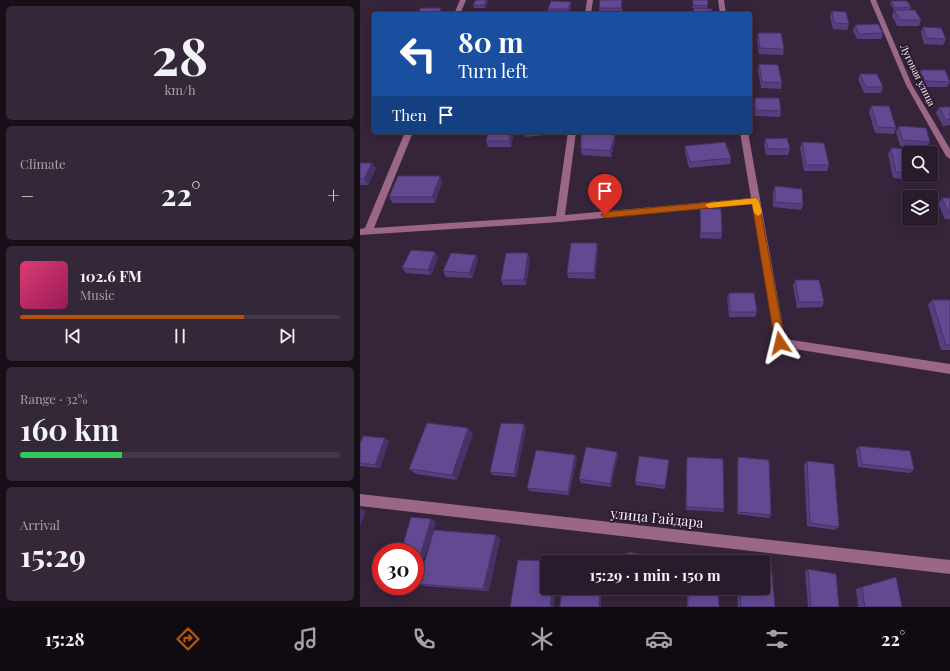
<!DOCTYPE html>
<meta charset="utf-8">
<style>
:root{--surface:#281b2c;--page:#342838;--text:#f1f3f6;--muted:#a5a1a9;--line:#443948;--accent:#b45309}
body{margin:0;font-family:"Playfair Display",serif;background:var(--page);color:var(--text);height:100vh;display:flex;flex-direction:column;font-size:15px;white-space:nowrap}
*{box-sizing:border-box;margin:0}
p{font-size:13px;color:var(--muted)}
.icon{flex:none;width:22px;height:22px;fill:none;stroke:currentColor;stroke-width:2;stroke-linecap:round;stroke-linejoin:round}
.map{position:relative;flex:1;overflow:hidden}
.sheet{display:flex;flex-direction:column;gap:6px;padding:6px;background:#160f18;width:360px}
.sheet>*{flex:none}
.guide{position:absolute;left:12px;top:12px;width:380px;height:122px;border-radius:4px;box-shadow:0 2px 10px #0003,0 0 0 1px var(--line);background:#1a4fa0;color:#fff;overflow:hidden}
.fabs{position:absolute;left:542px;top:146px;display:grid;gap:8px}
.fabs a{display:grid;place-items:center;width:36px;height:36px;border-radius:4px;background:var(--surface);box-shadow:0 2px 10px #0003,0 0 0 1px var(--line);font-size:20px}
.speed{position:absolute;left:12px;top:543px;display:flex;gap:8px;font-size:20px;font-weight:700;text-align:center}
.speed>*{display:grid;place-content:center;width:52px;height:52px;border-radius:50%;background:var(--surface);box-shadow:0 2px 10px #0003,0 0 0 1px var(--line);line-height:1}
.speed .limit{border:6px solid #d22;background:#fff;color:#111}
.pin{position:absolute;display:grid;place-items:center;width:34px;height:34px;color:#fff;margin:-41px -17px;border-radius:50% 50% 50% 0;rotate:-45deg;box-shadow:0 0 4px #0007}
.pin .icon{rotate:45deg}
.me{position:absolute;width:44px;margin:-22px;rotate:350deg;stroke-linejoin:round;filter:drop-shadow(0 0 3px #0008)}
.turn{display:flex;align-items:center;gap:14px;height:84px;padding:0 20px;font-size:18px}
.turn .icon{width:52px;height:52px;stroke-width:2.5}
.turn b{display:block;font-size:28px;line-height:34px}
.then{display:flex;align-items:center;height:38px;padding:0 20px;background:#0003;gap:8px;font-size:15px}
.big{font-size:30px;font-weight:700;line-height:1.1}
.sheet .card{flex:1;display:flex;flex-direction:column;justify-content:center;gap:6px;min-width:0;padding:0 14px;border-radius:6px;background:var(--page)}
.sheet .dial{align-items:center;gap:0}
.dial b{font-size:52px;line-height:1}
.song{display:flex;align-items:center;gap:12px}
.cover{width:48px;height:48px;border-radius:6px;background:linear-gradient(135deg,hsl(340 70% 55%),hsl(330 70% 35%))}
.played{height:4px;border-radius:2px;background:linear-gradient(90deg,var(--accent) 70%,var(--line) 70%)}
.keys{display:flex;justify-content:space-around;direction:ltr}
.heat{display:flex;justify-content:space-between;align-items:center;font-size:22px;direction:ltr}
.charge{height:6px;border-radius:3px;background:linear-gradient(90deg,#34c759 32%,var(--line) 0)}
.trip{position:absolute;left:180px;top:555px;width:230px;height:40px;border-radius:4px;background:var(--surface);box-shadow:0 2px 10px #0003,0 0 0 1px var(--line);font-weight:700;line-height:40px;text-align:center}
.menu{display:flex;height:64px;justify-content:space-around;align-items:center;background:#100b12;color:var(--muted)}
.menu .icon{width:28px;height:28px}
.menu .selected{color:var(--accent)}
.menu b{font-size:18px;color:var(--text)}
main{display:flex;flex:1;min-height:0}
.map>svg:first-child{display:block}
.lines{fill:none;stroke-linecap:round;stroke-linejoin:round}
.minor{fill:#9b6786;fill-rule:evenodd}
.wall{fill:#553f7e}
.shaded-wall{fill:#453366}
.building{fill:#634992;stroke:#453366}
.route{fill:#b45309;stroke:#753606}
.slow{fill:#f59e0b}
.labels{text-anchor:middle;stroke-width:4;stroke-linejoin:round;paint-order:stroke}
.far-street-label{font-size:10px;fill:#faeefc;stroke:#2c1b30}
.near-street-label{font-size:14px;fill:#faeefc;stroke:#2c1b30}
</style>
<main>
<section class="sheet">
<div class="card dial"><b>28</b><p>km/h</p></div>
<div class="card"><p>Climate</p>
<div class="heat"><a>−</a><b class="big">22°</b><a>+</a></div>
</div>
<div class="card">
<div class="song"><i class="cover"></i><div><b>102.6 FM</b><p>Music</p></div></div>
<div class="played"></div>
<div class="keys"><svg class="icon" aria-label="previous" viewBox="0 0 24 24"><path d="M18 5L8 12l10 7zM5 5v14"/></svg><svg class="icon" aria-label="pause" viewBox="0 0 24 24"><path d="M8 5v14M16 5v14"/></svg><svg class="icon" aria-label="next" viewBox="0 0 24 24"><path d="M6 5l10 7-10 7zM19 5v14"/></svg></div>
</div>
<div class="card"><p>Range · 32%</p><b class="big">160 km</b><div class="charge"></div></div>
<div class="card"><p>Arrival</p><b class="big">15:29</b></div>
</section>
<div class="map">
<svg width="590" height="607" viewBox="0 0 590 607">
<rect width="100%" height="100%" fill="#36243a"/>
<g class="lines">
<path class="minor" d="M100,0H106L100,14H94Z
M227,0H233L231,14H225Z
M358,0H364L366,14H360Z
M510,0H516L552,85L590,149V159L586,156L546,85Z
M45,132H53L14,228L196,216L208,132H216L205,215L391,198L380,132H388L425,339L590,364V374L416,346L392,204L200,222L0,235V229L5,228Z
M0,494L590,560V574L0,506Z"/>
</g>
<path class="wall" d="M116,0H128V1L125,8H114L113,5Z
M348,0L347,9L352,14H334V9H345L332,8L333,5Z
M531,1L551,7L550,10L561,20L559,26H537L532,16L534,10L530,4Z
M262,4V14H236H240L239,8Z
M211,8L209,14H189L188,9Z
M472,11L489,24L487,30L473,29L470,17Z
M495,25L523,33L521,39H497L493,31Z
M563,27L586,39L583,45L564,44L561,32Z
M398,33L424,49L423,55L399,54L397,39Z
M399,64L422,83L421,89L401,88L398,70Z
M560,70L590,82L587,87H562L557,75Z
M500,74L523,87L521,93H504L498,79Z
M395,98L421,111L420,117L395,116L394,104Z
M511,106L536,128L534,134L515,133L509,112Z
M579,107H590V125L583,126L576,113Z
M539,126L570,142L567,148L540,146L536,132Z
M66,132H87L86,134L67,135Z
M154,132L151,147H128L126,141Z
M164,132H196V134L165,137Z
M255,135V141L251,157L222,155L221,149Z
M405,139L430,149L428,155H406L404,145Z
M442,142L469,165L467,171H444L440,148Z
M325,146L371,158L370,164L329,168L325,152Z
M531,148L549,153V175H555L552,180L533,178L528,154Z
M0,163L16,168L8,185H0Z
M80,176L82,182L75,203H33L29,197Z
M415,186L443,204L441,210L413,207V192Z
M582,198H590V219H585L578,204Z
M340,208L362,233L361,239L340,238Z
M237,243L238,249L235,279L208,278L207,273Z
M116,255L118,260L112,278L86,277L83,271Z
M78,257L71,275L46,273L42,268Z
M170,259L166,285H143L141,280Z
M435,280L464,302L462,307L437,308L433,286Z
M369,293L397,312L395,317H369L367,298Z
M572,300H590V350H581L568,305Z
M108,428L113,434L97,480L56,474L49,469Z
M166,428L156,477L133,475L130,472Z
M25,438L29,442L20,468L0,466V444Z
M499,446L554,470L549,473L498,467L496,450Z
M257,452L258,455L251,487L221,483L219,479Z
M215,455L217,458L209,495L170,491L167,488Z
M327,457L364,509L363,512L326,510Z
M378,457L411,515L409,518L377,514V461Z
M309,460L305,489L276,485L275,482Z
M447,461L479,527L475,530L447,526L444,464Z
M76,522L64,558L55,557V552Z
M140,539L129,591L65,586L58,584Z
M448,569L479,607H448L445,571Z
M502,587L542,607H498L496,589Z
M266,588H285V591L266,589Z
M327,588H358L359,607H327Z
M377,588H403L415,607H378Z"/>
<path class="shaded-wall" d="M126,0H128V1L125,8L124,5Z
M211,2V8L209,14L208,9Z
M81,8L83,14H78Z
M151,132H154L151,147L149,141Z
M255,135V141L251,157L250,151Z
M12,163L16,168L8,185L4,179Z
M80,176L82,182L75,203L72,197Z
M237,243L238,249L235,279L234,273Z
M75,252L78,257L71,275L68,270Z
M168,253L170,259L166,285L164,280Z
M116,255L118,260L112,278L109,273Z
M164,424L166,428L156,477L154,474Z
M108,428L113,434L97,480L92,475Z
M25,438L29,442L20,468L15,465Z
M257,452L258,455L251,487L250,484Z
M215,455L217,458L209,495L208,492Z
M0,508L6,511L0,526Z
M71,519L76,522L64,558L60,556Z
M136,535L140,539L129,591L123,589Z
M193,588H196L194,607H190Z
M240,588H241V607H239Z"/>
<path class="building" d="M116,0H126L124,5H113Z
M240,0H262L261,8H239Z
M333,0H348L347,6L333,5Z
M191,1L211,2L208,9H188Z
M531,1H547L551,7L535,8Z
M61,8H81L78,14H57Z
M334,8L352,9V14H334Z
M534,10H555L561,20H540Z
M472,11L486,12L489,24L474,23Z
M518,24L523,33L499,34L495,25Z
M563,27L581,28L586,39L567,38Z
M398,33H421L424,49L400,48Z
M399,64L418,65L422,83L402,82Z
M560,70H585L590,82L565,81Z
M500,74H517L523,87H506Z
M395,98H419L421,111L396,110Z
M511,106H529L536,128L518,127Z
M579,107H590V119L586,120Z
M539,126L566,128L570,142L542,140Z
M128,132H151L149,141H126Z
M221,132L255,135L250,151L221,149Z
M427,138L430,149H408L405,139Z
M365,142L371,158L330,162L325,146Z
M442,142L464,143L469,165H446Z
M531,148L549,149L550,153H549V173L536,172Z
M0,163H12L4,179H0Z
M38,176H80L72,197H29Z
M415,186L442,189L443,204L415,202Z
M582,198H590V213H589Z
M340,208L361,209L362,233H341Z
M211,243H237L234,273H207Z
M51,250L75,252L68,270L42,268Z
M91,253L116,255L109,273L83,271Z
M146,253H168L164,280H141Z
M435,280H459L464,302H439Z
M369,293H394L397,312H370Z
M572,300H590V345H586Z
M67,423L108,428L92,475L49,469Z
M141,423L164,424L154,474L130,472Z
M3,436L25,438L15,465L0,463V444Z
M499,446L550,451L554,470L502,464Z
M226,447L257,452L250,484L219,479Z
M176,450L215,455L208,492L167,488Z
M279,456L309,460L305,486L275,482Z
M327,457L363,459L364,509L326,507Z
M378,457L409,460L411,515L378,512Z
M447,461L474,464L479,527L450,523Z
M51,517L71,519L60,556L55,555V552H41Z
M74,530L136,535L123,589L58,584Z
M268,552L285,555V562H267Z
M158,560L196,561V562H187V588H193L190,607H150Z
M328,560L357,561V562H328Z
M403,563H411L415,607H381L380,588H403Z
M448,569L476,574L479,607H451Z
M536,577L542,607H505L502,587Z
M202,588H240L239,607H200Z
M269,588H284V590Z
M328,588H358L359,607H328Z"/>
<path class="route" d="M396,198L399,201L425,343L420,347L415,343L392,204L245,218L241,215L245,212Z"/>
<path class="slow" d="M396,198L399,201L402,213L398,216L394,213L392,204L349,208L345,205L349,203Z"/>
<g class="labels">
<g class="far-street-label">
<text transform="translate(558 75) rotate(64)" y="4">Луговая улица</text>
</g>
<g class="near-street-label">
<text transform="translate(297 518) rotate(6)" y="5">улица Гайдара</text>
</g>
</g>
</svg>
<div class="fabs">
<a><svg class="icon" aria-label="search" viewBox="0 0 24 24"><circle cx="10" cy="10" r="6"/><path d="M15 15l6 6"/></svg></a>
<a><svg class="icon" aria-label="layers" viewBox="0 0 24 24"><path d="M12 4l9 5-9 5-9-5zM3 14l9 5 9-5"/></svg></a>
</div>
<div class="speed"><div class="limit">30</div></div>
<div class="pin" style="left:245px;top:215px;background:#d93025"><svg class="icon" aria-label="arrive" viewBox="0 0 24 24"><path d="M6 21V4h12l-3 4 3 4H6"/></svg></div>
<svg class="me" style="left:420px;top:343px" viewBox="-20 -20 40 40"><path d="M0-17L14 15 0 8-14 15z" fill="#b45309" stroke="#fff" stroke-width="4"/></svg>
<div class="trip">15:29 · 1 min · 150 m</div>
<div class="guide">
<div class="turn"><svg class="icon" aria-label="left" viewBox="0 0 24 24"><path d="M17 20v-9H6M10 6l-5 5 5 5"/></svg><div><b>80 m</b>Turn left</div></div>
<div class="then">Then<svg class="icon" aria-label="arrive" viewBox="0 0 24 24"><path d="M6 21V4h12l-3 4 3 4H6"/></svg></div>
</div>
</div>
</main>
<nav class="menu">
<b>15:28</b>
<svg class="icon selected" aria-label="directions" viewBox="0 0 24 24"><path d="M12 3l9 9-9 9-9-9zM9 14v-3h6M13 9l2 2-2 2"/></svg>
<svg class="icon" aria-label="music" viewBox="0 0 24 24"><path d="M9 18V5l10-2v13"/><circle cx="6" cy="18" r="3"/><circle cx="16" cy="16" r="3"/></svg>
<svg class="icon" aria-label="phone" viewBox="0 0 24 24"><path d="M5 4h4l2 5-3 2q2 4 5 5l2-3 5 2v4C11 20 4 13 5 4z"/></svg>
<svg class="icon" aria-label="climate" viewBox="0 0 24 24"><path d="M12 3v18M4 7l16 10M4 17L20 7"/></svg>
<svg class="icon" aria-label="car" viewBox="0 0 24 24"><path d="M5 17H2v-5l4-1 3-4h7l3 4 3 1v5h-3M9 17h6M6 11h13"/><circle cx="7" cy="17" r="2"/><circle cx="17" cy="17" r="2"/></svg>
<svg class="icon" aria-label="filters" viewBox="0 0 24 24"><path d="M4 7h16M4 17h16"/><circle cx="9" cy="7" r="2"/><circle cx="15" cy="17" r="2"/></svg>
<b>22°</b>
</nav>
